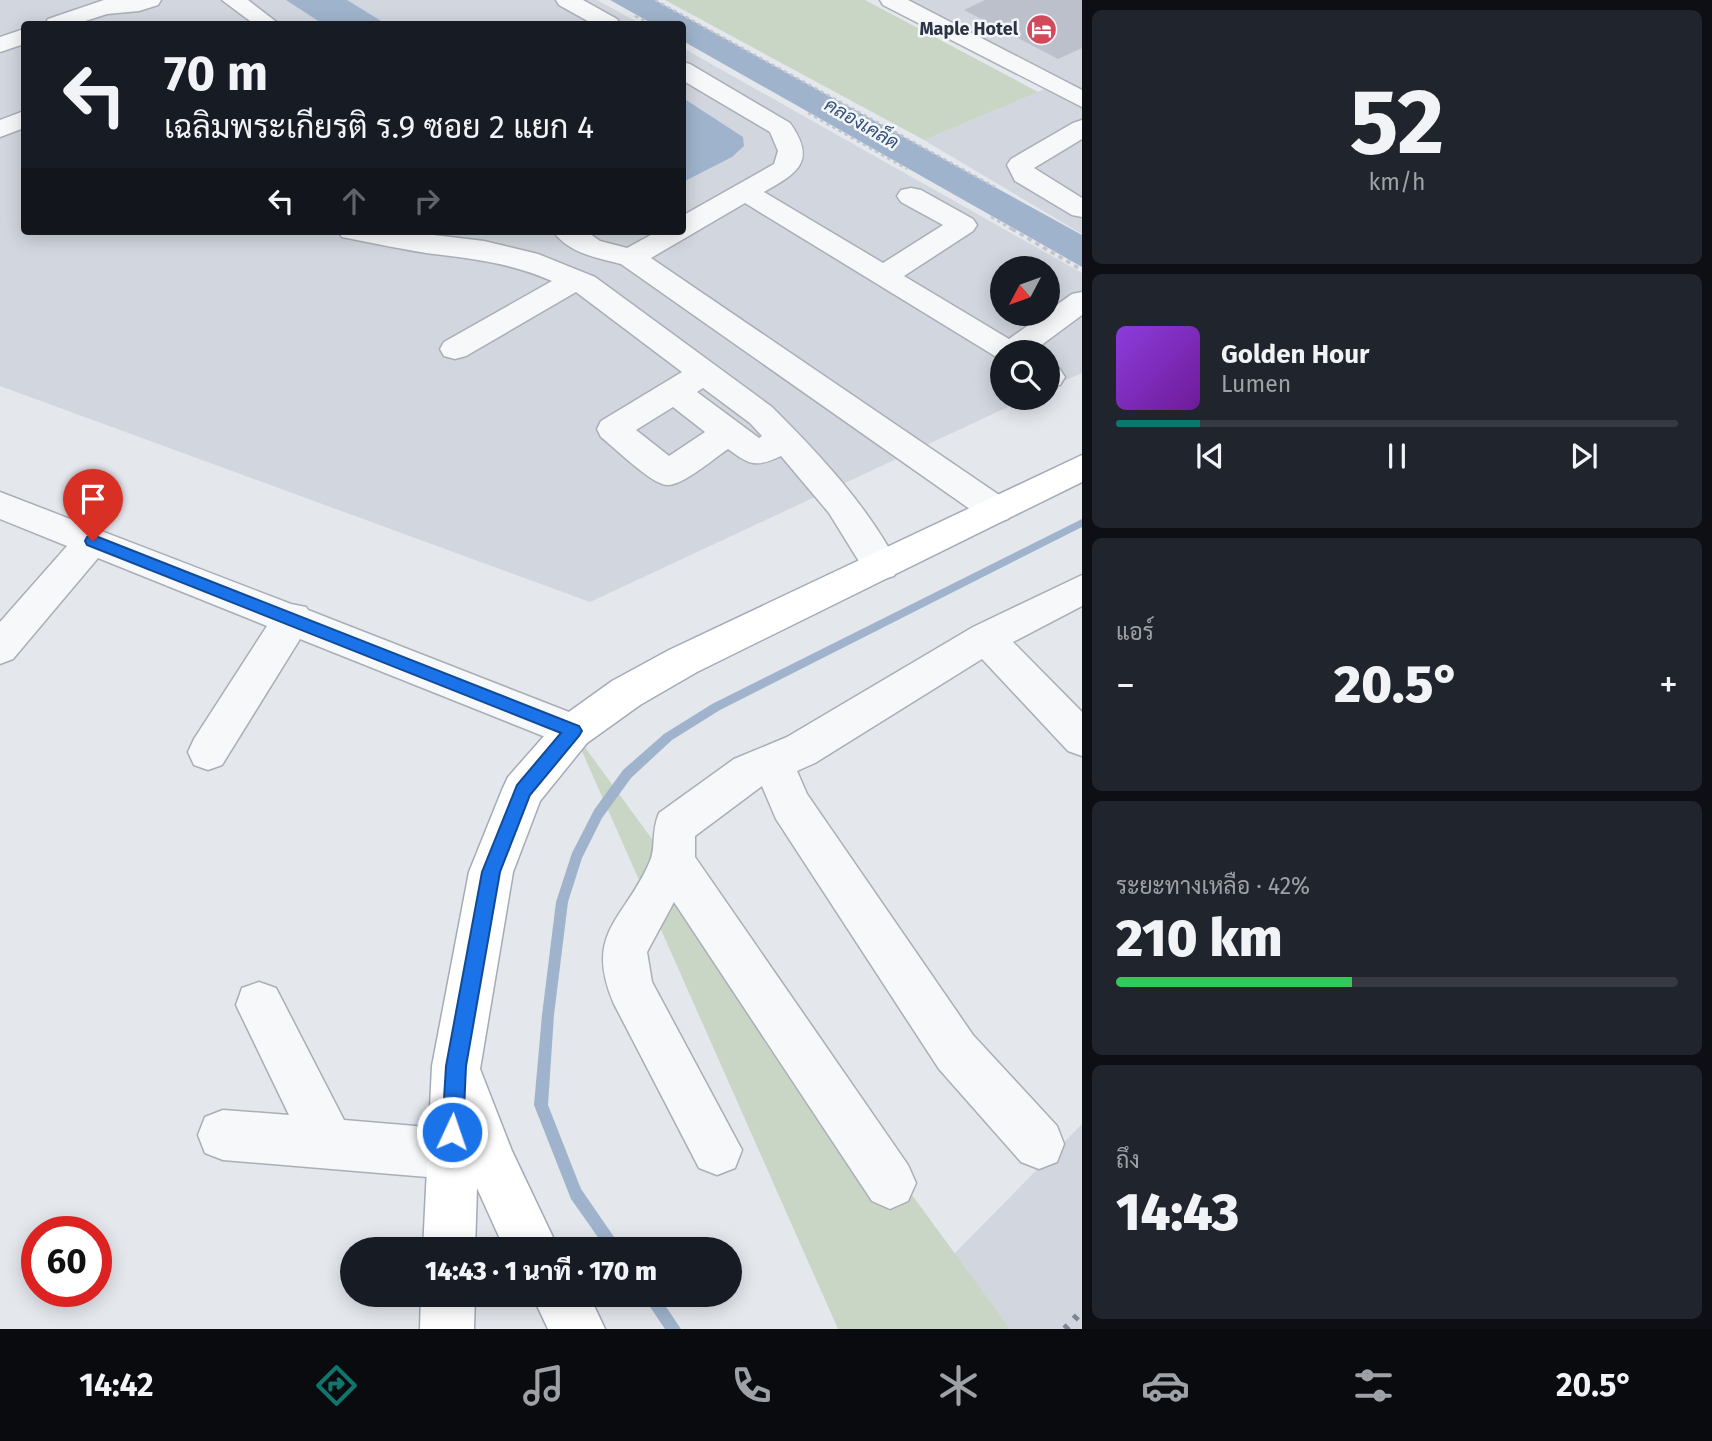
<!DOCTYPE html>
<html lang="th">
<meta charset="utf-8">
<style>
:root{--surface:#171b24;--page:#20242c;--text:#f1f3f6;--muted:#9ea1a6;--line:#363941;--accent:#0f766e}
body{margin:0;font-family:"Fira Sans",Sarabun,sans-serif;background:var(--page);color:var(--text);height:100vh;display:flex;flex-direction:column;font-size:26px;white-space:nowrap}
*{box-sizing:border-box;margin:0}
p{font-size:23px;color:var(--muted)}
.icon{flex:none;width:38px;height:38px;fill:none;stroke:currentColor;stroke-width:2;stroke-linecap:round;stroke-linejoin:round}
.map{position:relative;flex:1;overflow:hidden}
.sheet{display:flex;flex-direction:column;gap:10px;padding:10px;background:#0d0f14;width:630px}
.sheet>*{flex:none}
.guide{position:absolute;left:21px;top:21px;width:665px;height:214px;border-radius:7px;box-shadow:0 4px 18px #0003;background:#171b24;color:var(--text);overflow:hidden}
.needle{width:46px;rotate:229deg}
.tools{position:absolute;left:990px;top:256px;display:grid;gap:14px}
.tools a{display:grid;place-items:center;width:70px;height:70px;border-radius:50%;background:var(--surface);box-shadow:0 4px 18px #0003;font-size:35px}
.speed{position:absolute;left:21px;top:1216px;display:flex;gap:14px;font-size:35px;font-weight:700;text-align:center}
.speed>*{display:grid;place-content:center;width:91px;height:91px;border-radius:50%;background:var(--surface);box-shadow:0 4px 18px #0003;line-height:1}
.speed .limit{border:10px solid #d22;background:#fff;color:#111}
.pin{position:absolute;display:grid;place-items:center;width:60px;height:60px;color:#fff;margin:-72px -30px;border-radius:50% 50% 50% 0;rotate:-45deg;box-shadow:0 0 7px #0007}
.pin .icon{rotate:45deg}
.me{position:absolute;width:77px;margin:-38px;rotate:3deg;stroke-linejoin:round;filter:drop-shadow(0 0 5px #0008)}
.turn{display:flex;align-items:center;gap:24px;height:147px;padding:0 28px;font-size:32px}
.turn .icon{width:91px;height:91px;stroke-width:2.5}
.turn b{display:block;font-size:49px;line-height:60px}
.lanes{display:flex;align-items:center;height:66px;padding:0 28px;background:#0003;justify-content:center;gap:35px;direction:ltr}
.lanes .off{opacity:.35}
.big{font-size:52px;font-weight:800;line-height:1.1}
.sheet .card{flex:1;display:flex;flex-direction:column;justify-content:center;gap:10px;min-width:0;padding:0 24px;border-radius:10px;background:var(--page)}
.sheet .dial{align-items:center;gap:0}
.dial b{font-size:91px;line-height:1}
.song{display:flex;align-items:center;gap:21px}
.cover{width:84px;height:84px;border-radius:10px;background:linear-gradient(135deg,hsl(270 70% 55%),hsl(280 70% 35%))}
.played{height:7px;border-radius:4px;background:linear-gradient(90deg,var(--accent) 15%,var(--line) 15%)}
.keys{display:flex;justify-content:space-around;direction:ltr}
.heat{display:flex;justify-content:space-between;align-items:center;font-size:38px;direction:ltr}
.charge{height:10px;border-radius:5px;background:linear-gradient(90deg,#34c759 42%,var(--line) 0)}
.trip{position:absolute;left:340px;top:1237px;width:402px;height:70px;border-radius:35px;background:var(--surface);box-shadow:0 4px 18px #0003;font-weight:800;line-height:70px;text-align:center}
.dock{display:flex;height:112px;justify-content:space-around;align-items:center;background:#090b0e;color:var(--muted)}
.dock .icon{width:49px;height:49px}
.dock .on{color:var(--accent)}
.dock b{font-size:32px;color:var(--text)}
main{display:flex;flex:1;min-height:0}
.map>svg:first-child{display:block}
.built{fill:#d2d6de;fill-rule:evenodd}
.green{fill:#c9d6c5}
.water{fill:#9fb4cc}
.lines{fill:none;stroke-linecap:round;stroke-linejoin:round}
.stream{fill:#9fb4cc;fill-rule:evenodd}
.building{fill:#bbc0ca}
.minor-casing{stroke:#a9aeb7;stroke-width:3}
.major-casing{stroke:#a3abb8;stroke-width:3}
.path-far1{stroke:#c2c5cb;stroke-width:2.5;stroke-dasharray:3.5 3.5;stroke-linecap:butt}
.path{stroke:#c2c5cb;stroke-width:3.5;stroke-dasharray:4.5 4.5;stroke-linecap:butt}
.minor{fill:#f7f8fa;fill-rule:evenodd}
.major{fill:#fff;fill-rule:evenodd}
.rail{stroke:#7d8696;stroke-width:7;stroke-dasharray:4.5 9;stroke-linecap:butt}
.route{fill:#1a73e8;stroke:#114b97;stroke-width:2}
.labels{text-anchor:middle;stroke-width:5;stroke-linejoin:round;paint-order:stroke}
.far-poi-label{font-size:18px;font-weight:bold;fill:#2b3445;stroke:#f4f6f9;text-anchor:end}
.far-water-label{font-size:19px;font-style:italic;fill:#34527a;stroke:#f4f6f9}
</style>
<main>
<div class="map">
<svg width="1082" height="1329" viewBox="0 0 1082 1329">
<rect width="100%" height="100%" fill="#e4e7ec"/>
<path class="built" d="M0,0H597L641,24H24V231H682L683,48L1082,273V373L1048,388V352H1003V397H1029L590,602L0,386ZM1003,268H1048V313H1003Z
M909,0H1082V234L924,140L1066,80Z
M1082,1124V1329H880Z"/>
<path class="green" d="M665,0H865L1038,92L924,140Z
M573,731L1010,1329H838Z"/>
<path class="water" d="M286,0H347L386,24H323Z
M610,0H655L1082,235V267L683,41L682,24H653Z
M683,98L743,137L744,146L732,157L683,182Z"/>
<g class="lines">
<path class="stream" d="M1082,519V527L720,710L672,740L631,778L602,818L582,858L568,902L554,1015L548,1105L581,1189L623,1250H607L571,1199L534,1105L542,1015L556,902L572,853L594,810L623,770L664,734L712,704Z
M642,1295H658L681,1329H665Z"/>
</g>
<path class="building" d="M985,0H1082V48L1058,59L964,10Z"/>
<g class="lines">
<defs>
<path id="minor" d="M104,0H161L158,5L139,11L107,14L76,24H45L48,19Z
M222,0H248L279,24H254Z
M556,0H583L617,19L620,24H593L559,5Z
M880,0H908L1082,90V107L883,5Z
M24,29V44L0,52V37Z
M682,62L690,64L790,123C817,161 798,173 764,192L883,263L943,225L901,202L897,196L901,190L911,188L921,190L973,219L977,225L973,231L904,276L1009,339L1072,294L1082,292V315L1032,352H1003V361L745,203L651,258L1008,501L1013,510L1008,519L996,523L984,519L621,264C597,258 568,253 553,231H586L600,241L627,248L658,231H682V216L774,164L778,151L770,132L682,80Z
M24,111V128L0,137V120Z
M1082,120V139L1034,168L1082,198V217L1072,215L1015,181L1007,165L1011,159L1073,123Z
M338,231H400L484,241L538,254L595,277L772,407C820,455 867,505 899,566L894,576L881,580L868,576L829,513L781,456C755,468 750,465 728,449C715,458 682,486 667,485C651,484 615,448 601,437L597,429L601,421L682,372L576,292L466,356L455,359L444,356L440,349L444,342L552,281C508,262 473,259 426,253C402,249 377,244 352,239L342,237ZM703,388L750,423L762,436L759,438L697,392ZM673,407L705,432L669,456L636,430Z
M1048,365L1059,368L1065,377L1060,385L1048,387Z
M0,492L291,604L306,607L308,610L587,719L593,731L587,743L573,748L300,639L222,765L208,770L194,765L188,752L194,739L267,626L98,558L13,659L0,664V622L67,546L0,519Z
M1082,575V606L1013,642L1082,712V756L1068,751L982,659L815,763L797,771L807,794L973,1035L1057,1126L1064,1144L1057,1162L1039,1169L1021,1162L939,1069L776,819L762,786L695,836V857L908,1165L916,1183L908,1201L890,1209L872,1201L674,902L647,952L652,982L742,1150L735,1168L717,1175L699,1168L614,1004C583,932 625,920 650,861C656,847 651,831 659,813L734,759L787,737L973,627Z
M259,982L276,988L344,1120L451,1129L469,1136L476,1154L469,1172L451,1179L223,1160L205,1153L198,1135L205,1117L223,1110L289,1115L236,1005L242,988Z"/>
<path id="major" d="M1082,455V482L697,672L640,705L587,743L540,801L513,872L480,1069L512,1151L559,1250H505L477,1188L475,1250H423L432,1066L469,872L502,790L508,777L559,719L612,681L669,650Z
M421,1295H475L474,1329H420Z
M532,1295H589L605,1329H548Z"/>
</defs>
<use href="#minor" class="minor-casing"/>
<use href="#major" class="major-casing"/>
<path class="path-far1" d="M655,0L995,187
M635,16L651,24
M808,113L907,169
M991,217L1015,231"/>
<path class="path" d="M1012,229L1082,270"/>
<use href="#minor" class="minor"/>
<use href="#major" class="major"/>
<path class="rail" d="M1065,1329L1082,1311"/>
</g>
<path class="route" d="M93,535L579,726L582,731L579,736L530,795L500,872L466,1066L463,1132L459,1139L452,1142L445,1139L442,1132L446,1066L482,872L517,785L561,733L87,545L85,541L87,537Z"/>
<defs>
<symbol id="hotel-disc" viewBox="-11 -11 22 22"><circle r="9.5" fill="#d1495b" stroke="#f4f6f9"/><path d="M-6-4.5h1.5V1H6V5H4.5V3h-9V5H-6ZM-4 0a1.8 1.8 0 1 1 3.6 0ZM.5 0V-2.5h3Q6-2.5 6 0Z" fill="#fff"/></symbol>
</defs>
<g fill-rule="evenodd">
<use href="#hotel-disc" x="1024" y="12" width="35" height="35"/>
</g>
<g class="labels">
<g class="far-poi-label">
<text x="1018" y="35">Maple Hotel</text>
</g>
<g class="far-water-label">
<text transform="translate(862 123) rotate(30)" y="7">คลองเคล็ด</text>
</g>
</g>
</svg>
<div class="tools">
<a><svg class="needle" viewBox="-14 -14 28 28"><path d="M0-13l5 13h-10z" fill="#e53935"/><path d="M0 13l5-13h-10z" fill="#9ea1a6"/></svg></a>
<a><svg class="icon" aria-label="search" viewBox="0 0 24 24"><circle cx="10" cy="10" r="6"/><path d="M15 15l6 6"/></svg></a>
</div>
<div class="speed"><div class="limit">60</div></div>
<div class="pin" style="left:93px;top:541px;background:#d93025"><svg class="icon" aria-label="arrive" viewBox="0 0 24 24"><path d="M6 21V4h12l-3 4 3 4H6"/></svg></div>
<svg class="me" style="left:452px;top:1132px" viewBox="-20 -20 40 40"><circle r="17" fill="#1a73e8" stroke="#fff" stroke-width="3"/><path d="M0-11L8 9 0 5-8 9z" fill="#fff"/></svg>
<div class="trip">14:43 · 1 นาที · 170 m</div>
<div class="guide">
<div class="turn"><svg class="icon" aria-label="left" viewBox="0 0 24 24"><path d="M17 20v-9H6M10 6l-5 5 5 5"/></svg><div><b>70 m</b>เฉลิมพระเกียรติ ร.9 ซอย 2 แยก 4</div></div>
<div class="lanes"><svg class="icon" aria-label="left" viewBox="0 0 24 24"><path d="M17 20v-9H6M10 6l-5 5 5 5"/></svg><svg class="icon off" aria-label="ahead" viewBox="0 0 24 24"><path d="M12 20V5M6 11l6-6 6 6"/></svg><svg class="icon off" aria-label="right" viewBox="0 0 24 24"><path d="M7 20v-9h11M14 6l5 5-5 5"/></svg></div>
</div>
</div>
<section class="sheet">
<div class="card dial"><b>52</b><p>km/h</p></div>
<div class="card">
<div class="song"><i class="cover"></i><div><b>Golden Hour</b><p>Lumen</p></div></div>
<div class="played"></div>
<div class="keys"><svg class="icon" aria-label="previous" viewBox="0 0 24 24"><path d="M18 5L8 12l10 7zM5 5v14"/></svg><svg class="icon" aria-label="pause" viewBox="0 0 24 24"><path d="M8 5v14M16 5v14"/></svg><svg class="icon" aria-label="next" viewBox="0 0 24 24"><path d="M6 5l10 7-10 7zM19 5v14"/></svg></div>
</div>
<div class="card"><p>แอร์</p>
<div class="heat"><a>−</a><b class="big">20.5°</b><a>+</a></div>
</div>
<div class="card"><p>ระยะทางเหลือ · 42%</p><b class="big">210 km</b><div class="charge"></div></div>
<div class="card"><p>ถึง</p><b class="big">14:43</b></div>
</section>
</main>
<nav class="dock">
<b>14:42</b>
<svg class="icon on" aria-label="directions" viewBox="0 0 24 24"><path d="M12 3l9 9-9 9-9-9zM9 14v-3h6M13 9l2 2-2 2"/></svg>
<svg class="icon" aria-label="music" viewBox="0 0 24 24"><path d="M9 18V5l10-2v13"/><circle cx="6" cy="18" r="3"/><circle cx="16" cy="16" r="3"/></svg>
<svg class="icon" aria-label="phone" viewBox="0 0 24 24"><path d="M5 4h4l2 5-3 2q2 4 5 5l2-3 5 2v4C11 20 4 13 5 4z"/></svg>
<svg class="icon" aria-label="climate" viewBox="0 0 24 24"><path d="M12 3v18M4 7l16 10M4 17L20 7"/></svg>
<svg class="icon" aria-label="car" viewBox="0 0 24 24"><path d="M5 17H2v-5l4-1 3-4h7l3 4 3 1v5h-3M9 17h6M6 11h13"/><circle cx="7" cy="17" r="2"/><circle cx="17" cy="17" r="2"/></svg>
<svg class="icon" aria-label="filters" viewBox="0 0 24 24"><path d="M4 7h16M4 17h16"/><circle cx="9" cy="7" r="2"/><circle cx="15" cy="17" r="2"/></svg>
<b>20.5°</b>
</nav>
